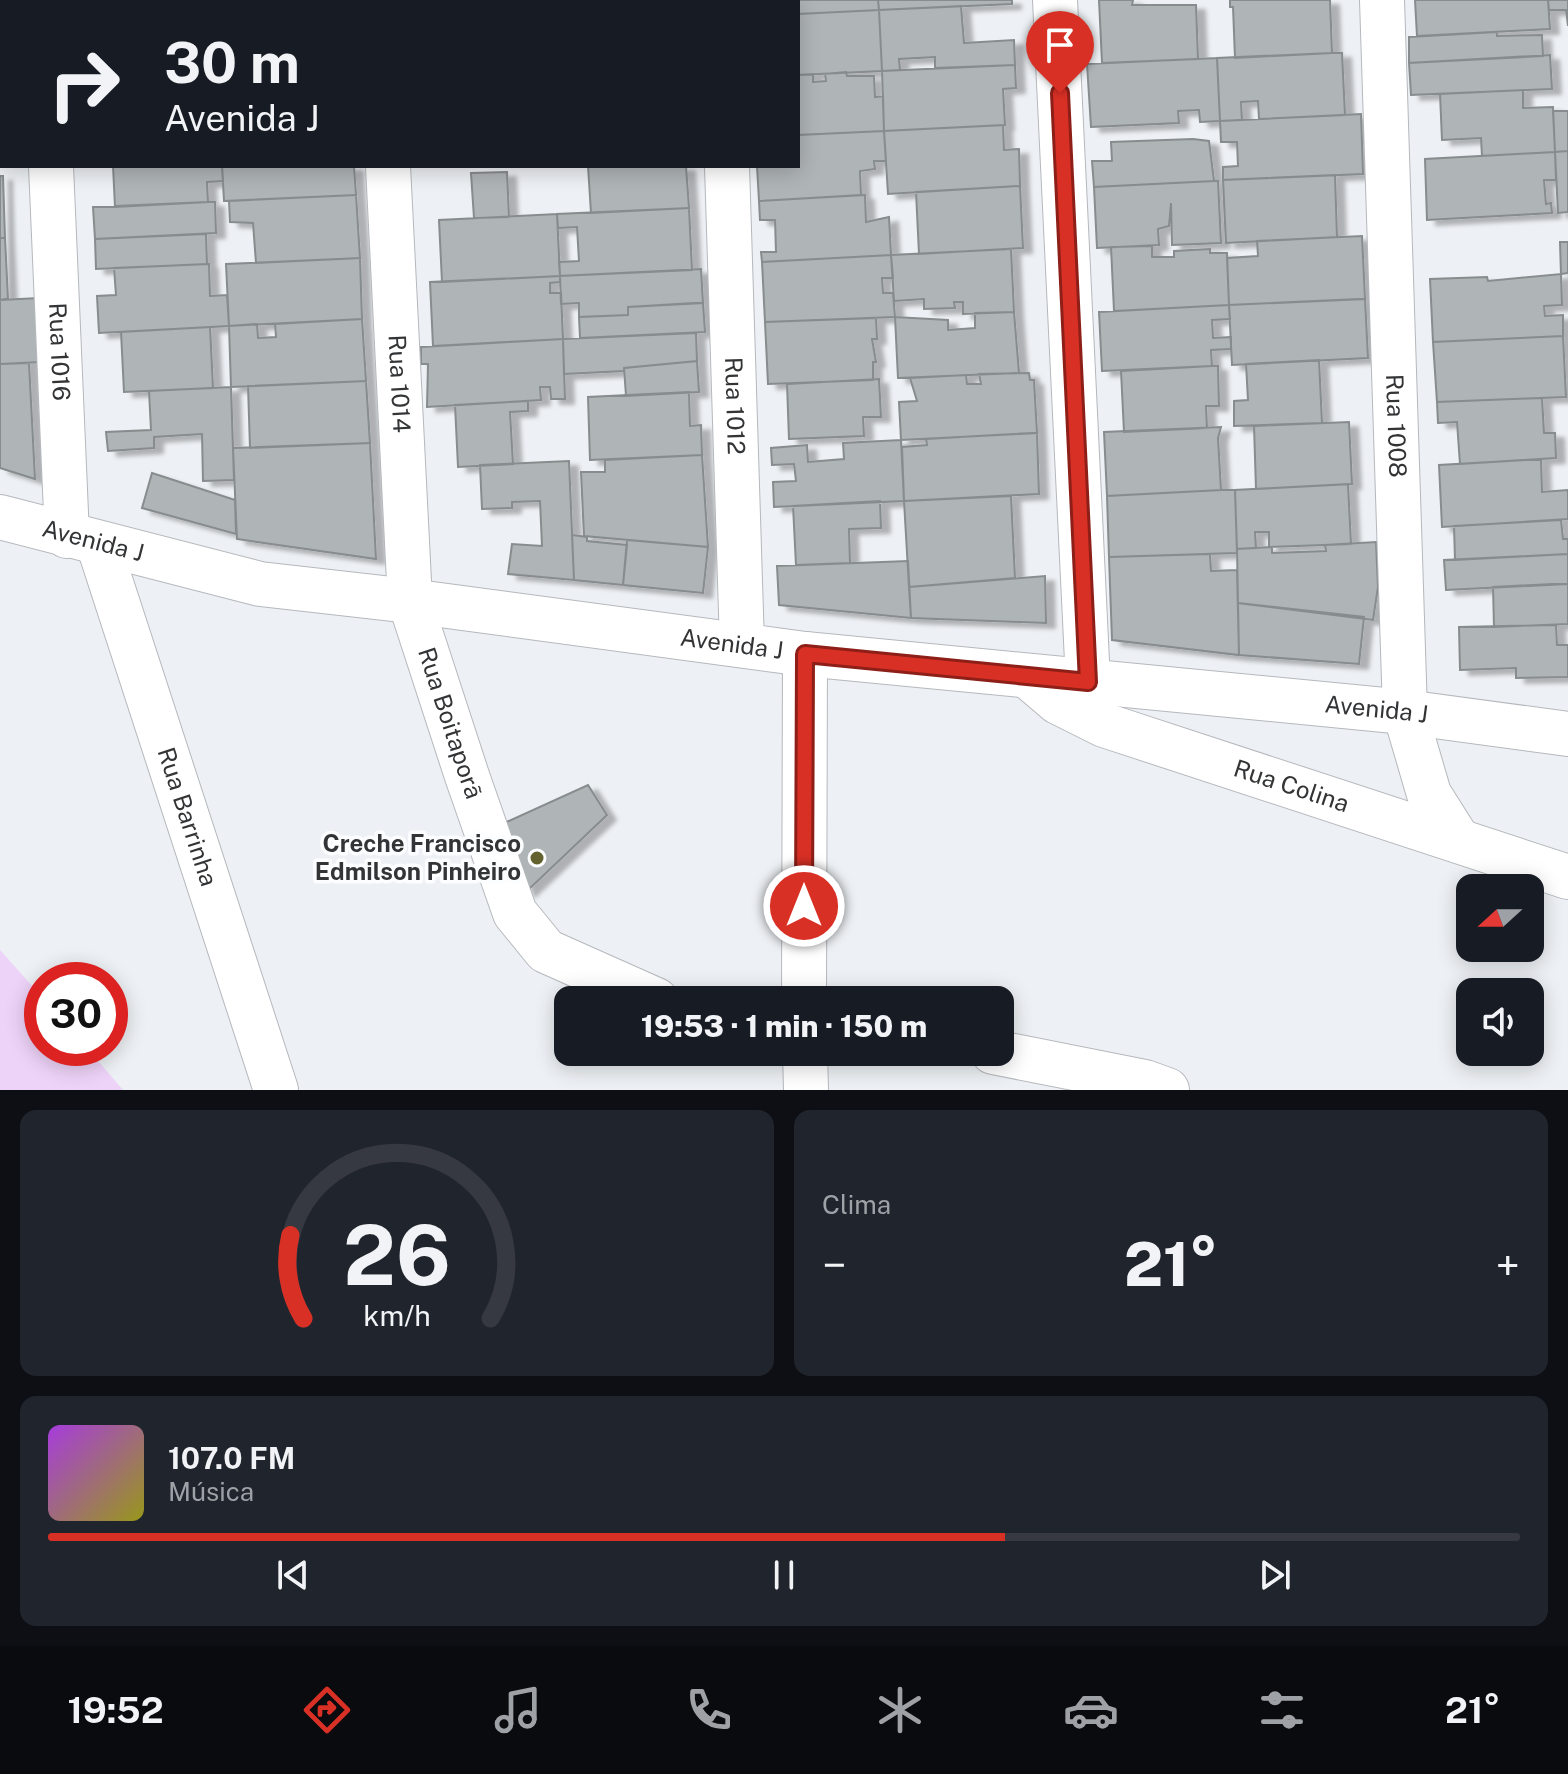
<!DOCTYPE html>
<html lang="pt">
<meta charset="utf-8">
<style>
:root{--surface:#171b24;--page:#20242c;--text:#f1f3f6;--muted:#9ea1a6;--line:#363941;--accent:#d93025}
body{margin:0;font-family:"Public Sans",sans-serif;background:var(--page);color:var(--text);height:100vh;display:flex;flex-direction:column;font-size:30px;white-space:nowrap}
*{box-sizing:border-box;margin:0}
p{font-size:26px;color:var(--muted)}
.icon{flex:none;width:44px;height:44px;fill:none;stroke:currentColor;stroke-width:2;stroke-linecap:round;stroke-linejoin:round}
.map{position:relative;height:1090px;overflow:hidden}
.sheet{display:flex;flex-direction:column;gap:20px;padding:20px;background:#0d0f14;flex:1}
.sheet>*{flex:none}
.banner{position:absolute;left:0px;top:0px;width:800px;height:168px;box-shadow:0 4px 20px #0003;background:#171b24;color:var(--text);overflow:hidden}
.needle{width:52px;rotate:249deg}
.tools{position:absolute;left:1456px;top:874px;display:grid;gap:16px}
.tools a{display:grid;place-items:center;width:88px;height:88px;border-radius:16px;background:var(--surface);box-shadow:0 4px 20px #0003;font-size:40px}
.speed{position:absolute;left:24px;top:962px;display:flex;gap:16px;font-size:40px;font-weight:700;text-align:center}
.speed>*{display:grid;place-content:center;width:104px;height:104px;border-radius:50%;background:var(--surface);box-shadow:0 4px 20px #0003;line-height:1}
.speed .limit{border:12px solid #d22;background:#fff;color:#111}
.pin{position:absolute;display:grid;place-items:center;width:68px;height:68px;color:#fff;margin:-82px -34px;border-radius:50% 50% 50% 0;rotate:-45deg;box-shadow:0 0 8px #0007}
.pin .icon{rotate:45deg}
.me{position:absolute;width:88px;margin:-44px;rotate:0deg;stroke-linejoin:round;filter:drop-shadow(0 0 6px #0008)}
.turn{display:flex;align-items:center;gap:28px;height:168px;padding:0 32px;font-size:36px}
.turn .icon{width:104px;height:104px;stroke-width:2.5}
.turn b{display:block;font-size:56px;line-height:68px}
.big{font-size:60px;font-weight:800;line-height:1.1}
.sheet .card{flex:1;display:flex;flex-direction:column;justify-content:center;gap:12px;min-width:0;padding:0 28px;border-radius:16px;background:var(--page)}
.sheet .dial{align-items:center;gap:0}
.dial svg{height:208px;overflow:visible;fill:none;stroke:var(--line);stroke-width:7;stroke-linecap:round;text-anchor:middle}
.dial text{fill:var(--text);stroke:none}
.song{display:flex;align-items:center;gap:24px}
.cover{width:96px;height:96px;border-radius:12px;background:linear-gradient(135deg,hsl(280 70% 55%),hsl(60 70% 35%))}
.played{height:8px;border-radius:4px;background:linear-gradient(90deg,var(--accent) 65%,var(--line) 65%)}
.keys{display:flex;justify-content:space-around;direction:ltr}
.heat{display:flex;justify-content:space-between;align-items:center;font-size:44px;direction:ltr}
.sheet .tiles{flex:1;display:grid;gap:20px;grid-template-columns:1fr 1fr}
.card:last-child{grid-column:span 2}
.trip{position:absolute;left:554px;top:986px;width:460px;height:80px;border-radius:16px;background:var(--surface);box-shadow:0 4px 20px #0003;font-weight:800;line-height:80px;text-align:center}
.dock{display:flex;height:128px;justify-content:space-around;align-items:center;background:#090b0e;color:var(--muted)}
.dock .icon{width:56px;height:56px}
.dock .active{color:var(--accent)}
.dock b{font-size:36px;color:var(--text)}
.map>svg:first-child{display:block}
.green{fill:#eed3f8}
.building{fill:#afb4b6;stroke:#878c8e;stroke-width:2;filter:url(#shadow)}
.lines{fill:none;stroke-linecap:round;stroke-linejoin:round}
.minor-casing{stroke:#b5b8bc;stroke-width:46}
.minor{stroke:#fff;stroke-width:44}
.route-casing{stroke:#8d1f18;stroke-width:20}
.route{stroke:#d93025;stroke-width:14}
.poi-dot{fill:#63622e;stroke:#fcfdff;stroke-width:3}
.labels{text-anchor:middle;stroke-width:7;stroke-linejoin:round;paint-order:stroke}
.street-label{font-size:24px;fill:#333436;stroke:#fcfdff}
.poi-label{font-size:24px;font-weight:bold;fill:#333436;stroke:#fcfdff;text-anchor:end}
</style>
<div class="map">
<svg width="1568" height="1090" viewBox="0 0 1568 1090">
<defs>
<filter id="shadow"><feDropShadow dx="9" dy="5" stdDeviation="2" flood-color="#0004"/></filter>
</defs>
<rect width="100%" height="100%" fill="#edf0f4"/>
<path class="green" d="M0,950L42,997V1048H87L123,1090H0Z"/>
<path class="building" d="M101,0H195V2H101Z
M224,0H327V2H224Z
M435,0H526V2H435Z
M578,0H678V2H578Z
M772,0H878L879,10L798,14V2Z
M878,0H1012V4L879,10Z
M1099,0H1133L1132,5H1196L1198,59L1102,63Z
M1230,0H1330L1332,53L1235,58L1233,7H1230Z
M1415,0H1548L1550,29L1417,36Z
M1548,0H1568V26L1566,10H1549Z
M961,6L964,43L1014,40L1015,65L935,68V57L899,59L900,70L882,71L879,10Z
M879,10L882,71L798,75V14Z
M1497,32V36L1542,35L1543,56L1409,63V37Z
M1332,53H1342L1345,115L1259,119L1258,101L1241,102L1242,120L1220,121L1217,58Z
M1550,55L1552,89L1411,95L1409,63Z
M1217,58L1220,121L1200,122L1199,110L1178,111L1179,123L1091,127L1087,64Z
M1015,65L1016,88L1003,89L1005,125L884,131L882,71Z
M846,72L847,76H874L875,97L883,96L884,131L798,135V75L813,74V82L826,81L825,74Z
M1523,90V108L1553,107L1555,152L1482,156L1481,138L1442,140L1440,94Z
M1553,111H1568V151L1555,152Z
M1361,114L1363,174L1223,180V167L1238,166L1237,142H1221L1220,121Z
M1003,125L1004,150L1019,149L1020,186L888,194L884,131Z
M884,131L886,161H874L875,169L860,171L861,195L759,201L757,166H798V135Z
M1193,139L1209,141L1214,181L1094,187L1092,161H1112L1111,142Z
M1568,151V212L1558,213L1555,152Z
M1555,152L1556,180H1544L1546,204L1551,203L1552,213L1427,220L1425,159Z
M113,166H222L223,181L207,182L208,202L115,207Z
M222,166H354L356,195L224,201Z
M588,166H686L689,208L591,213Z
M507,172L509,217L474,218L471,173Z
M1335,175L1337,237L1226,243L1223,180Z
M0,176H3L5,238H0Z
M1214,181H1218L1221,243L1172,245L1171,203L1169,226L1158,229L1159,245L1097,248L1094,187Z
M1020,186L1023,248L919,254L916,192Z
M356,195L360,258L256,263L253,223L230,222L229,201Z
M865,195L866,222L889,217L891,255L762,262L761,252H776L775,220H760L759,201Z
M208,202H215L216,233L95,239L93,207Z
M689,208L692,270L560,276L559,262L579,261L577,227L558,228L557,214Z
M557,214L560,276L442,282L439,220Z
M206,234L207,264L96,269L95,239Z
M1362,236L1365,299L1229,305L1227,258L1258,256L1257,241Z
M0,238H5L8,299L0,300Z
M1560,242H1568V273L1561,274Z
M1152,246V257H1174V251L1210,249V253H1227L1229,305L1114,311L1111,247Z
M1011,249L1014,312L963,314V302H954L955,308L924,309V299L894,301L891,255Z
M891,255L893,278H882L883,293H893L895,317L765,322L762,262Z
M360,258L362,319L229,326L226,264Z
M209,264L210,296L227,295L229,326L99,333L97,296L116,295L114,268Z
M701,269L703,303L628,307V315L579,317V303L561,304L560,276Z
M1561,274L1562,305L1544,306L1545,316L1563,315V336L1433,342L1430,279L1487,277L1488,281Z
M560,276V282L550,283V293H561L563,339L433,346L430,282Z
M39,298L42,362L0,364V300Z
M1359,299H1365L1368,358L1232,365L1229,305Z
M694,303H703L705,332L580,338L579,317L628,315V307Z
M1229,305L1230,319L1212,320L1213,338L1231,337V349L1211,350L1212,366L1102,371L1099,312Z
M1014,312L1019,373L898,378L895,317L948,320V330L975,328V313Z
M876,318L877,339H872L876,362H873V380L768,384L765,322Z
M362,319L366,381L231,387L229,326L257,324L258,338L276,337L275,324Z
M210,327L213,388L124,392L121,332Z
M696,333L697,361L624,368V371L564,374L563,339Z
M1563,336L1566,397L1437,402L1433,342Z
M563,339L565,399H551L550,387H540L541,400L427,407L428,364H421V347Z
M1319,360L1322,423L1234,426V401L1248,400L1246,364Z
M697,361L699,392L626,396L624,368Z
M29,363L35,479L0,468V364Z
M1212,366H1218L1219,406H1206L1207,428L1124,432L1121,371Z
M1029,373L1030,380H1034L1037,433L901,440L899,402L917,401L910,378L966,375L967,384H981L979,374Z
M879,379L881,417H863L864,436L789,439L787,384Z
M366,381L370,443L250,448L248,386Z
M231,387L234,480L203,481L202,434L154,437V448L108,451L106,432L151,430L149,391Z
M689,392L690,426L701,425L702,455L590,460L588,397Z
M1542,398L1544,433H1555L1556,458L1460,464L1457,422L1438,423L1437,402Z
M528,401V411L510,412L513,464L458,467L455,405Z
M1349,422L1352,484L1256,489L1254,426Z
M1221,427L1218,438L1221,490L1107,496L1104,432Z
M1032,433H1037L1039,494L904,501L902,447L927,445L926,439Z
M901,440L904,501L774,507L773,482L796,481L794,464L772,465L771,448L807,445L808,462L844,459L843,443Z
M370,443L376,559L237,539L233,448Z
M702,455L708,547L584,536L581,472H605V460Z
M1541,459L1542,492L1568,490V519L1442,527L1439,465Z
M569,461L574,580L508,574L512,544L542,546L540,501L512,502V508L482,509L480,465Z
M152,473L235,500L236,534L142,508Z
M1348,484L1351,544L1269,547V532H1255L1256,548L1237,549L1235,490Z
M1221,490H1235L1237,553L1109,557L1107,496Z
M1011,496L1015,578L909,587L904,501Z
M880,501L881,528L849,529L850,563L796,565L793,506Z
M1561,520L1563,539H1568V554L1455,560L1454,526Z
M572,535L587,537V541L627,545L623,585L574,580Z
M627,540L708,547L703,593L623,585Z
M1376,542L1378,587L1373,620L1238,603L1237,549L1272,547V553L1326,551L1325,545Z
M1210,554L1211,571L1237,570L1239,655L1112,640L1109,557Z
M1568,554V584L1446,590L1444,560Z
M908,561L911,618L779,605L777,566Z
M1045,576L1046,623L911,618L909,587Z
M1553,584H1568V624L1494,627L1493,587Z
M1238,603L1364,617L1359,664L1239,655Z
M1556,625L1557,645H1568V677L1516,678V668L1460,670L1459,627Z
M588,785L607,815L526,892L500,825Z"/>
<g class="lines">
<defs>
<g id="minor">
<path d="M44,0V2"/>
<path d="M380,0V2"/>
<path d="M721,0V2"/>
<path d="M1055,0L1088,682"/>
<path id="s1" d="M1382,0L1405,712L1429,794L1458,840"/>
<path id="s2" d="M51,166L67,536"/>
<path id="s3" d="M388,166L410,601L467,776L515,913L546,951L656,1000"/>
<path id="s4" d="M727,166L742,645"/>
<path id="s5" d="M0,517L260,584L410,601L805,654L1405,712L1568,734"/>
<path id="s6" d="M98,543L276,1090"/>
<path id="s7" d="M1031,679L1058,702L1104,725L1568,877"/>
<path d="M804,1000L805,654"/>
<path d="M805,1052L806,1090"/>
<path d="M993,1052L1145,1082L1167,1090"/>
</g>
</defs>
<use href="#minor" class="minor-casing"/>
<use href="#minor" class="minor"/>
</g>
<g class="lines">
<defs>
<path id="route" d="M804,906L805,654L1088,682L1060,93"/>
</defs>
<use href="#route" class="route-casing"/>
<use href="#route" class="route"/>
</g>
<circle class="poi-dot" cx="537" cy="858" r="8"/>
<g class="labels">
<g class="street-label">
<text dy="8" stroke="none"><textPath href="#s2" startOffset="186">Rua 1016</textPath></text>
<text dy="8" stroke="none"><textPath href="#s3" startOffset="218">Rua 1014</textPath></text>
<text dy="8" stroke="none"><textPath href="#s4" startOffset="240">Rua 1012</textPath></text>
<text dy="8" stroke="none"><textPath href="#s1" startOffset="426">Rua 1008</textPath></text>
<text dy="8" stroke="none"><textPath href="#s5" startOffset="96">Avenida J</textPath></text>
<text dy="8" stroke="none"><textPath href="#s5" startOffset="744">Avenida J</textPath></text>
<text dy="8" stroke="none"><textPath href="#s5" startOffset="1392">Avenida J</textPath></text>
<text dy="8" stroke="none"><textPath href="#s3" startOffset="564">Rua Boitaporã</textPath></text>
<text dy="8" stroke="none"><textPath href="#s7" startOffset="284">Rua Colina</textPath></text>
<text dy="8" stroke="none"><textPath href="#s6" startOffset="288">Rua Barrinha</textPath></text>
</g>
<g class="poi-label">
<text x="521" y="852">Creche Francisco<tspan x="521" dy="28">Edmilson Pinheiro</tspan></text>
</g>
</g>
</svg>
<div class="tools">
<a><svg class="needle" viewBox="-14 -14 28 28"><path d="M0-13l5 13h-10z" fill="#e53935"/><path d="M0 13l5-13h-10z" fill="#9ea1a6"/></svg></a>
<a><svg class="icon" aria-label="sound" viewBox="0 0 24 24"><path d="M4 9h4l5-4v14l-5-4H4zM17 9q2 3 0 6"/></svg></a>
</div>
<div class="speed"><div class="limit">30</div></div>
<div class="pin" style="left:1060px;top:93px;background:#d93025"><svg class="icon" aria-label="arrive" viewBox="0 0 24 24"><path d="M6 21V4h12l-3 4 3 4H6"/></svg></div>
<svg class="me" style="left:804px;top:906px" viewBox="-20 -20 40 40"><circle r="17" fill="#d93025" stroke="#fff" stroke-width="3"/><path d="M0-11L8 9 0 5-8 9z" fill="#fff"/></svg>
<div class="trip">19:53 · 1 min · 150 m</div>
<div class="banner">
<div class="turn"><svg class="icon" aria-label="right" viewBox="0 0 24 24"><path d="M7 20v-9h11M14 6l5 5-5 5"/></svg><div><b>30 m</b>Avenida J</div></div>
</div>
</div>
<section class="sheet">
<div class="tiles">
<div class="card dial"><svg viewBox="0 0 100 80">
<path d="M14 69A42 42 0 1 1 86 69"/>
<path d="M14 69A42 42 0 0 1 9 37" stroke="#d93025"/>
<text x="50" y="56" font-size="32" font-weight="700">26</text>
<text x="50" y="72" font-size="11">km/h</text>
</svg></div>
<div class="card"><p>Clima</p>
<div class="heat"><a>−</a><b class="big">21°</b><a>+</a></div>
</div>
<div class="card">
<div class="song"><i class="cover"></i><div><b>107.0 FM</b><p>Música</p></div></div>
<div class="played"></div>
<div class="keys"><svg class="icon" aria-label="previous" viewBox="0 0 24 24"><path d="M18 5L8 12l10 7zM5 5v14"/></svg><svg class="icon" aria-label="pause" viewBox="0 0 24 24"><path d="M8 5v14M16 5v14"/></svg><svg class="icon" aria-label="next" viewBox="0 0 24 24"><path d="M6 5l10 7-10 7zM19 5v14"/></svg></div>
</div>
</div>
</section>
<nav class="dock">
<b>19:52</b>
<svg class="icon active" aria-label="directions" viewBox="0 0 24 24"><path d="M12 3l9 9-9 9-9-9zM9 14v-3h6M13 9l2 2-2 2"/></svg>
<svg class="icon" aria-label="music" viewBox="0 0 24 24"><path d="M9 18V5l10-2v13"/><circle cx="6" cy="18" r="3"/><circle cx="16" cy="16" r="3"/></svg>
<svg class="icon" aria-label="phone" viewBox="0 0 24 24"><path d="M5 4h4l2 5-3 2q2 4 5 5l2-3 5 2v4C11 20 4 13 5 4z"/></svg>
<svg class="icon" aria-label="climate" viewBox="0 0 24 24"><path d="M12 3v18M4 7l16 10M4 17L20 7"/></svg>
<svg class="icon" aria-label="car" viewBox="0 0 24 24"><path d="M5 17H2v-5l4-1 3-4h7l3 4 3 1v5h-3M9 17h6M6 11h13"/><circle cx="7" cy="17" r="2"/><circle cx="17" cy="17" r="2"/></svg>
<svg class="icon" aria-label="filters" viewBox="0 0 24 24"><path d="M4 7h16M4 17h16"/><circle cx="9" cy="7" r="2"/><circle cx="15" cy="17" r="2"/></svg>
<b>21°</b>
</nav>
